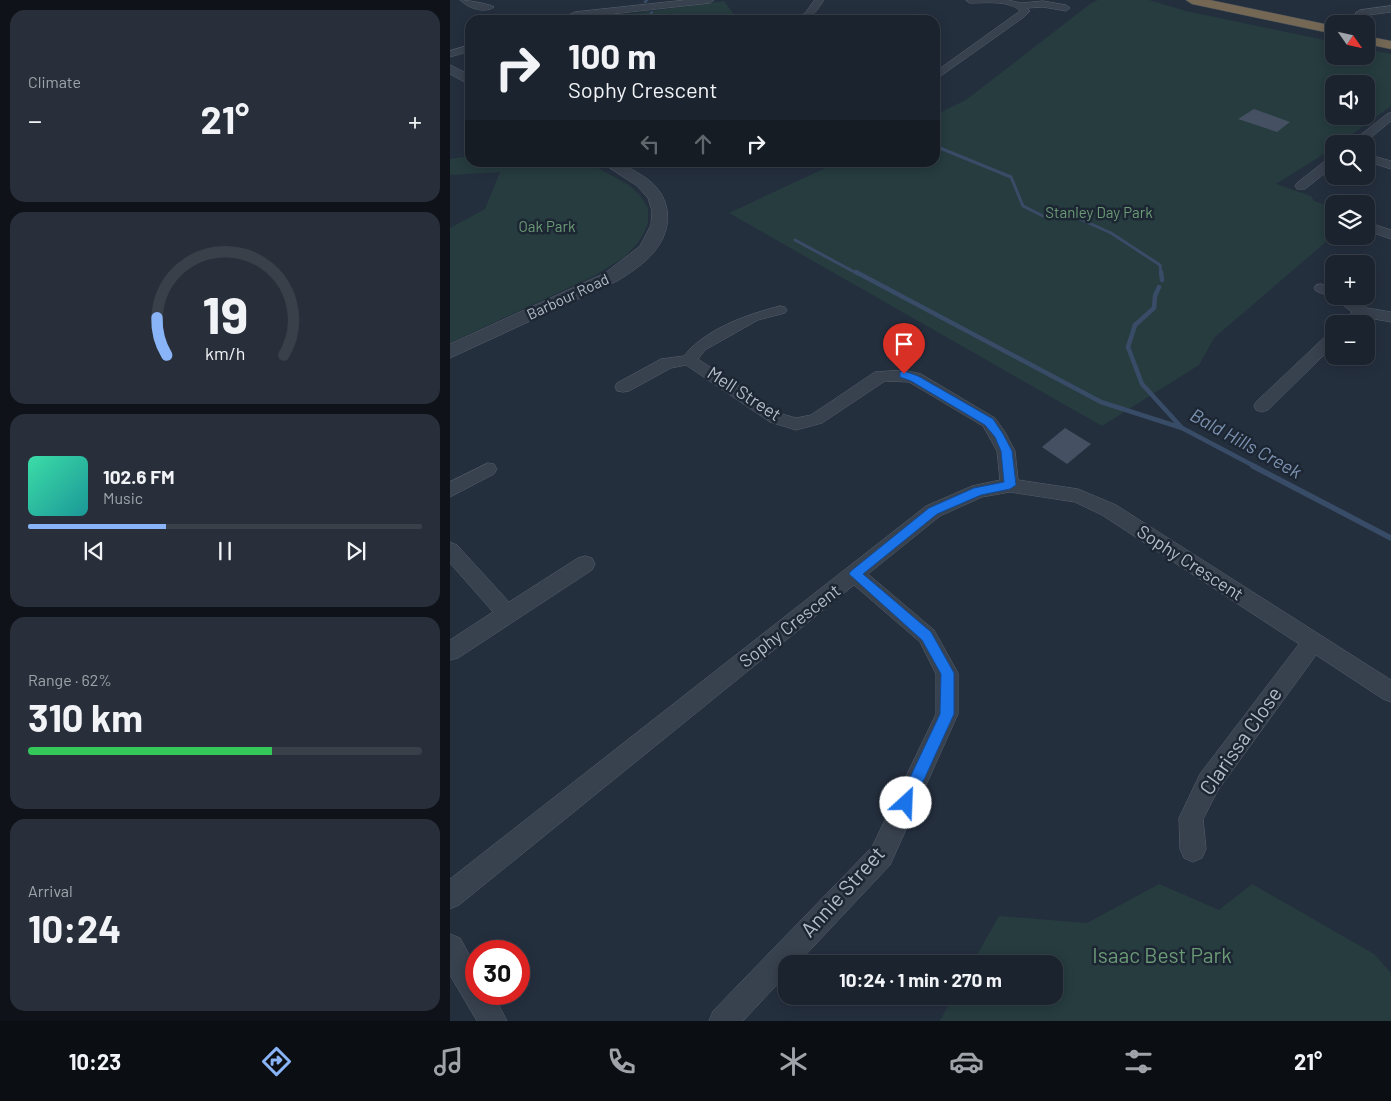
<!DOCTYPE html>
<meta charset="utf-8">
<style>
:root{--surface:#1b232e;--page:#282f3a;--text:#f1f3f6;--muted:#a0a4aa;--line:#39404a;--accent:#8ab4f8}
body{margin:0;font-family:Barlow,sans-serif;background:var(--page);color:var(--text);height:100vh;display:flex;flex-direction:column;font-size:19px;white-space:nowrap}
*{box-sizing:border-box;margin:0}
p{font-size:16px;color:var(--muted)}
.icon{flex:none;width:28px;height:28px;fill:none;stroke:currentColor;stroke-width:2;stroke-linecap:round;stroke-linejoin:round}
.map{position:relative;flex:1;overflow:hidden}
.drawer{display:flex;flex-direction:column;gap:10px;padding:10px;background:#0f1319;width:450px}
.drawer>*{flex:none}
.guide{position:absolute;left:15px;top:15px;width:475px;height:152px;border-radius:15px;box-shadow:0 2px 12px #0003,0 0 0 1px var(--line);background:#1b232e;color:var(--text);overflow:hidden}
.needle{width:32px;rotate:124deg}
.tools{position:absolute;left:875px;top:15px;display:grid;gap:10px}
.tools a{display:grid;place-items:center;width:50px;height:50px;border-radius:10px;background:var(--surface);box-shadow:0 2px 12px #0003,0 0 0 1px var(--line);font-size:25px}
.speed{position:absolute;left:15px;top:940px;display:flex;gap:10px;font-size:25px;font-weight:700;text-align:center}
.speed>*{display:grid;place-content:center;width:65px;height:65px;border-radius:50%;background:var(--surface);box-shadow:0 2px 12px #0003,0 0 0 1px var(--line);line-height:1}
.speed .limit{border:8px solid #d22;background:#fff;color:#111}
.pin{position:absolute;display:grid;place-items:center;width:42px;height:42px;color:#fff;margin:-51px -21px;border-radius:50% 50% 50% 0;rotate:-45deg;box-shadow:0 0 5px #0007}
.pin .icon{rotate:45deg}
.me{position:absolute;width:55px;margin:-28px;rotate:25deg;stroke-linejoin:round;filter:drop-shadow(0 0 4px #0008)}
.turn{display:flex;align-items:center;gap:18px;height:105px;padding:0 20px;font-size:22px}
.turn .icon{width:65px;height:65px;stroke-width:2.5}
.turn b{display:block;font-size:35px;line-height:42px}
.lanes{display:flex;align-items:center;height:48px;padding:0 20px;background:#0003;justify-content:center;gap:25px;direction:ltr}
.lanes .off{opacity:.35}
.big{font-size:38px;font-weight:700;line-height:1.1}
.drawer .tile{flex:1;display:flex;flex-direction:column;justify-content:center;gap:8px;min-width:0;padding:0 18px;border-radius:15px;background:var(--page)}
.drawer .dial{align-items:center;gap:0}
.dial svg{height:130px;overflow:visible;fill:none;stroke:var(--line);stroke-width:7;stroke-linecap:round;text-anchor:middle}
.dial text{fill:var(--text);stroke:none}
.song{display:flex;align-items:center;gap:15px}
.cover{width:60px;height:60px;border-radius:8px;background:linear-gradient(135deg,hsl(160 70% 55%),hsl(180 70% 35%))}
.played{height:5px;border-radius:2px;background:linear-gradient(90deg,var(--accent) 35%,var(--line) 35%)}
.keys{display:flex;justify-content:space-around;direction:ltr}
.heat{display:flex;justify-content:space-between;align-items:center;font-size:28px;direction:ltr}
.charge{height:8px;border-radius:4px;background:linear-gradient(90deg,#34c759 62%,var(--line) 0)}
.trip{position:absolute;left:328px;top:955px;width:285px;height:50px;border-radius:15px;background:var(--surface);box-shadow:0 2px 12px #0003,0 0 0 1px var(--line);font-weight:700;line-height:50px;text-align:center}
.tab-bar{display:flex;height:80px;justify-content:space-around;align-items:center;background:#0b0e12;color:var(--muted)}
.tab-bar .icon{width:35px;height:35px}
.tab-bar .on{color:var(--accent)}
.tab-bar b{font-size:22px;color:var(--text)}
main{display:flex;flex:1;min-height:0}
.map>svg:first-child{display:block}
.green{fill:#263c3f;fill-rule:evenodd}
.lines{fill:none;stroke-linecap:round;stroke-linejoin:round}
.stream-far3{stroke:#394c67;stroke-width:2.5}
.stream-far2{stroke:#394c67;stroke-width:3}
.stream-far1{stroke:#394c67;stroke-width:4.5}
.stream{stroke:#394c67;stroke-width:5.5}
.building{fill:#455162}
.minor-casing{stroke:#565f6c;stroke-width:1}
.tertiary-casing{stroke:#565f6c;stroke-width:1}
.motorway-casing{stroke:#434c59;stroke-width:1}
.minor{fill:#38414e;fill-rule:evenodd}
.tertiary{fill:#38414e;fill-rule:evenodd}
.motorway{fill:#746855;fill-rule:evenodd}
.route{fill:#1a73e8;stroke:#114b97}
.labels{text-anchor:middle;stroke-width:5;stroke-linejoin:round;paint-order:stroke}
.far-park-label{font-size:15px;fill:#6b9a76;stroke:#1d2633}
.far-street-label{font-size:15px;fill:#b4bcc9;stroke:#1d2633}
.street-label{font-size:18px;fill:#b4bcc9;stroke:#1d2633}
.water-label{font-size:19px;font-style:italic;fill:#7c92b1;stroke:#1d2633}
.near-street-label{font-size:21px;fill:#b4bcc9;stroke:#1d2633}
.near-park-label{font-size:21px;fill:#6b9a76;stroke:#1d2633}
</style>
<main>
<section class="drawer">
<div class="tile"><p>Climate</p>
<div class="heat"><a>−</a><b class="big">21°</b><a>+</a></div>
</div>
<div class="tile dial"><svg viewBox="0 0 100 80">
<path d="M14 69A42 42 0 1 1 86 69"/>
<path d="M14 69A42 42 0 0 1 8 46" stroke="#8ab4f8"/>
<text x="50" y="56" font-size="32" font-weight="700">19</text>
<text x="50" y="72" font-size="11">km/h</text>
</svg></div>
<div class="tile">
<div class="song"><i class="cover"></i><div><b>102.6 FM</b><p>Music</p></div></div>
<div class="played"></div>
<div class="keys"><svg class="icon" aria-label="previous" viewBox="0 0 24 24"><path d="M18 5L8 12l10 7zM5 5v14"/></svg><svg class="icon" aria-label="pause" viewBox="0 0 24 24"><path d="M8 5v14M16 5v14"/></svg><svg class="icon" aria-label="next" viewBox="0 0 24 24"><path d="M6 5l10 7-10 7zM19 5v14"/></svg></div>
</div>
<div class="tile"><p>Range · 62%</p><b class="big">310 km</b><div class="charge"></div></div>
<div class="tile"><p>Arrival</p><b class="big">10:24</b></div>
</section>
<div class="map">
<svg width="941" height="1021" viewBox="0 0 941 1021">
<rect width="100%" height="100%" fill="#242f3e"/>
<path class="green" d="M648,0H699L736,11L884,42V56H916V49L941,54V106L889,144H884L882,149L826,184L861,196L864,201L884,208V235L764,338L749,365L652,426L279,213L386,163L485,162V115L516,100L640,4ZM884,84H916V116H884Z
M274,1L288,20H175L173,15Z
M20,156V162L139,163L179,185L190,195L198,208V222L195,231L188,243L173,258L144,276L0,343V228L35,209L50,172L0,175V159Z
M709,884L769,910L802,884L924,954L941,973V1021H490L503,996H604V964H522L549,916L637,923Z"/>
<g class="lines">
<path class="stream-far3" d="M195,2L197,0
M196,20L202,12"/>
<path class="stream-far2" d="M485,146L561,177L573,206L593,216L621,215L661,233L710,265L711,274
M345,240L408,274"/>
<path class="stream-far1" d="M406,272L651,402L732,428
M711,272L712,280
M709,287L705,296L704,308L685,325L678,347L692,384L732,428L806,467"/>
<path class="stream" d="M803,466L941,538"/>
</g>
<path class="building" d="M804,109L840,122L827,132L788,119Z
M615,428L641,444L617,464L592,447Z"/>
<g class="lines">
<defs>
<path id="minor" d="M10,0C17,0 40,4 44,7C34,14 18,8 10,0Z
M236,0H264L260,3L108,20L125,12Z
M365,0H374C365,13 362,20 344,20L355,13Z
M516,0H558L571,3L593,1L616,5L620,8L616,11L593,7L577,8L580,11L574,17L485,80V72L570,11C560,0 534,3 520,3Z
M941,6V12L910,16L905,13L910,10Z
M20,45V51L0,57V51Z
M941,113V121L913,144H899L937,114Z
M916,154L941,161V169L916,161Z
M884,156V166L855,189H847L845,186L847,183L880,157Z
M923,224L941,230V239L918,231L916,228L918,225Z
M871,284L884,288V296H901L917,308L941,312V322L914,317L906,324H889L902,312L884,298L866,291L864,288L866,285Z
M330,306L335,307L337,310L335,313L308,320L255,350L248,359L332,414L346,418L361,415L425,372L454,370L471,374L545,418L555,432L565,451L568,480L628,489L666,505L941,680V702L933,699L866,655L768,790L753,819L756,849L752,858L743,862L734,858L730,849L729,818L750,774L849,644L652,515L625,502L560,492L532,497L490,516L418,574L484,630L508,673V714L440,865L347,964H336V975L293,1021H259L263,1011L422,847L486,714V674L470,642L404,585L9,905L0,909V879L476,506L522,486L550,480L547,451L533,426L459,382L435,381L372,423L346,430L320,422L236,365L221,368L179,391L173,392L167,391L165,387L167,383L211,359L234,356C255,329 298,314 330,306Z
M884,331V345L818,410L812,412L806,410L804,406L806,402L879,333Z
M38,463L44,464L47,469L44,474L0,497V482Z
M0,542L7,545L59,602L128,558L135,556L142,558L145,564L142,570L8,658L0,660V640L43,612L0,563Z
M0,934L10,938L26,967V994H43L57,1021H27L0,975Z"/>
<path id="tertiary" d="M0,65L20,75V85L0,74Z
M151,162C171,162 176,166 193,176C222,194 225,227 204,252C194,264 180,273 167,281L0,358V344L155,273L190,246L201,225L202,211L198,198L187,186Z"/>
<path id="motorway" d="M736,0H760L884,26V34L742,4Z
M916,36L941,41V49L916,44Z"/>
</defs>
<use href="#minor" class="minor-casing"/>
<use href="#tertiary" class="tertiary-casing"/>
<use href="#motorway" class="motorway-casing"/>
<use href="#minor" class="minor"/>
<use href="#tertiary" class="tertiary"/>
<use href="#motorway" class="motorway"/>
</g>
<path class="route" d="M454,371L468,376L543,419L553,434L562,451L566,485L560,489L531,495L487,514L413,574L481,632L504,673V714L461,808L456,810L451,808L448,803L490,714L491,674L472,640L399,574L401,571L479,508L524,488L554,482L551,451L545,437L535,425L461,381L450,377V372Z"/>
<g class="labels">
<g class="far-park-label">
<text x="649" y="218">Stanley Day Park</text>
<text x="97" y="232">Oak Park</text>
</g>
<g class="far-street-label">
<text transform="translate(118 297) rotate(-25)" y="5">Barbour Road</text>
</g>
<g class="street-label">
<text transform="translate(294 394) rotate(33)" y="6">Mell Street</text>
<text transform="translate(740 563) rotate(33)" y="6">Sophy Crescent</text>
<text transform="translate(340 626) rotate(-38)" y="6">Sophy Crescent</text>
</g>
<g class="water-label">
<text transform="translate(796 443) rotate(29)" y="7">Bald Hills Creek</text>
</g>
<g class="near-street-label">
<text transform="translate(791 741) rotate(-55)" y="7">Clarissa Close</text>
<text transform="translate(393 892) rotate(-48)" y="7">Annie Street</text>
</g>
<g class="near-park-label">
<text x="712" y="963">Isaac Best Park</text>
</g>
</g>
</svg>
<div class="tools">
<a><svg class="needle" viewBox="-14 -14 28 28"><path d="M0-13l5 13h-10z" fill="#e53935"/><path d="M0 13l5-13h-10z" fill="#a0a4aa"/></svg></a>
<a><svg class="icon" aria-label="sound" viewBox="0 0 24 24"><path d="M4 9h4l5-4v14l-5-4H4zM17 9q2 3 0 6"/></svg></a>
<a><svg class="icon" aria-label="search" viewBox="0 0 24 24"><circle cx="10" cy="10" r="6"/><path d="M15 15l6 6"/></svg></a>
<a><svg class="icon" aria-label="layers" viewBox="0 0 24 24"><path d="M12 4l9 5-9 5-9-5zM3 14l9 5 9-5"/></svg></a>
<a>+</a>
<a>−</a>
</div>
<div class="speed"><div class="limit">30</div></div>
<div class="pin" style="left:454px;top:374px;background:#d93025"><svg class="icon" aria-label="arrive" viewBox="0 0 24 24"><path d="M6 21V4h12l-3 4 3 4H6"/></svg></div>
<svg class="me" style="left:456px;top:803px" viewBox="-20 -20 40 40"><circle r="19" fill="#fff"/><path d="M0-13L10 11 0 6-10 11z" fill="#1a73e8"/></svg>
<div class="trip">10:24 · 1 min · 270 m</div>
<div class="guide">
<div class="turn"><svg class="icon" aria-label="right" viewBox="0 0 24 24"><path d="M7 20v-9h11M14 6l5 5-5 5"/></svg><div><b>100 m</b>Sophy Crescent</div></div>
<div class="lanes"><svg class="icon off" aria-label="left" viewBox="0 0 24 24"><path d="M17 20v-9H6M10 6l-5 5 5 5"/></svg><svg class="icon off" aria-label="ahead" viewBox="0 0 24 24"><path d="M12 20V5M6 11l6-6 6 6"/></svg><svg class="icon" aria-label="right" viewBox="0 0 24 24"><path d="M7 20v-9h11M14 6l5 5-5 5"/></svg></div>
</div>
</div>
</main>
<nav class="tab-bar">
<b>10:23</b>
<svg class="icon on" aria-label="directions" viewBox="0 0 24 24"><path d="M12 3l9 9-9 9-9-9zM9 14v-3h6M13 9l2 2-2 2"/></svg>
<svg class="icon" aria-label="music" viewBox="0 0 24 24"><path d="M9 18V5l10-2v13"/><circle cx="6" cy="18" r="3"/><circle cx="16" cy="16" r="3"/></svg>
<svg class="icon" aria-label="phone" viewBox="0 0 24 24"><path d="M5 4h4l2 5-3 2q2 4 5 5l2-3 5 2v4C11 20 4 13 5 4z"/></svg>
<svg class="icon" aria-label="climate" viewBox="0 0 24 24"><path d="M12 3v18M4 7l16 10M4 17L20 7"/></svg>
<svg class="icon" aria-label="car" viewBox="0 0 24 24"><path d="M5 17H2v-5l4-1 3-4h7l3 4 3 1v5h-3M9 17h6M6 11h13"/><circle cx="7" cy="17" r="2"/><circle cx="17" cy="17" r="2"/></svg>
<svg class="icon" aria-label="filters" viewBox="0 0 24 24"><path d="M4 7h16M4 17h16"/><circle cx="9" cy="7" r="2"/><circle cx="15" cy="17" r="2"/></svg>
<b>21°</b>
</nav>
